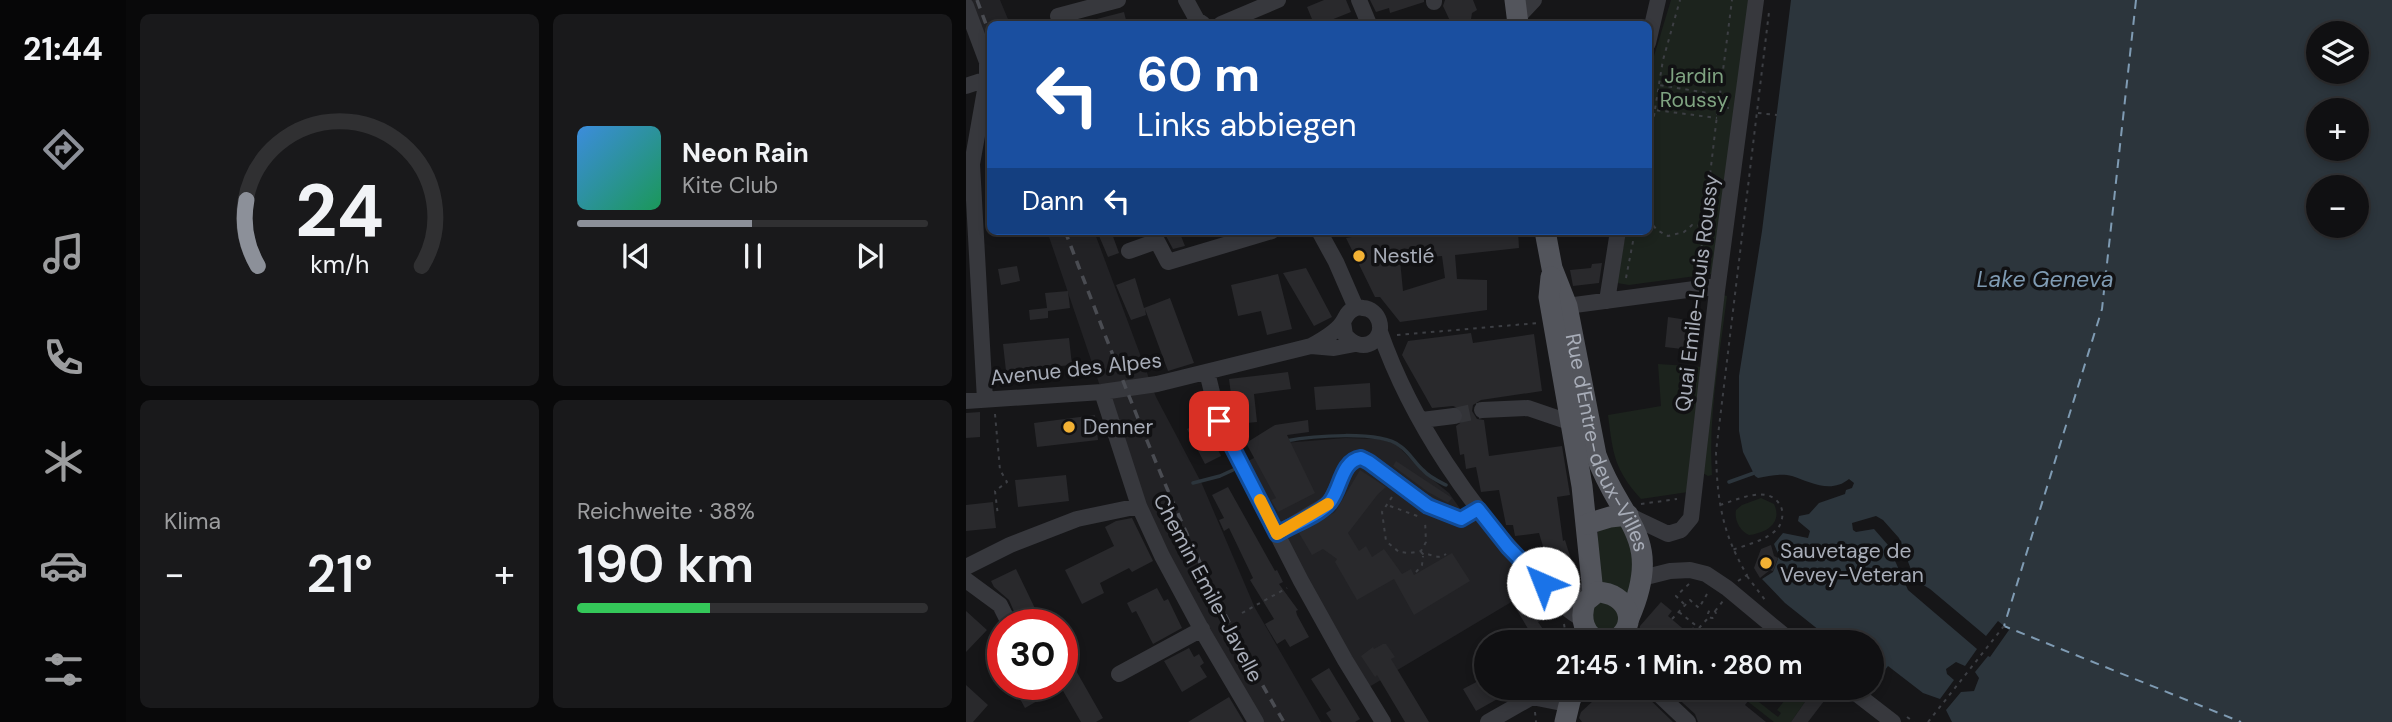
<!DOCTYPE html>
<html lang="de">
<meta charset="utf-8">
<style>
:root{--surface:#101012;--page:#19191b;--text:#f1f3f6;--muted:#9c9d9f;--line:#303032;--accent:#8c9099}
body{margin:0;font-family:"DM Sans",sans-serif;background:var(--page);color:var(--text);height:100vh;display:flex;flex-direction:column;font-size:26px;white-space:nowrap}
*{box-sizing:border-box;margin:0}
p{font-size:23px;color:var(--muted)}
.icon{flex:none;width:38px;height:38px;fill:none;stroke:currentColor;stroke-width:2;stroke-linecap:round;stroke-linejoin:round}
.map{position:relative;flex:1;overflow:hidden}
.sheet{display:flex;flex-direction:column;gap:14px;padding:14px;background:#09090a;width:840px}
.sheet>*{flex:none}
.banner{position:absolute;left:21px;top:21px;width:665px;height:214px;border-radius:10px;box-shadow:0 4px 10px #0003,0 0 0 2px var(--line);background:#1a4fa0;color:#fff;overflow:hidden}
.fabs{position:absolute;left:1340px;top:21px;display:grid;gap:14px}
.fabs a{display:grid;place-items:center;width:63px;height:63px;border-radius:50%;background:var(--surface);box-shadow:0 4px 10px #0003,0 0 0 2px var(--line);font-size:35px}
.speed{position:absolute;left:21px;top:609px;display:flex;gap:14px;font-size:35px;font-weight:700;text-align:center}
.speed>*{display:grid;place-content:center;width:91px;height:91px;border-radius:50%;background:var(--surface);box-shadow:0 4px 10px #0003,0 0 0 2px var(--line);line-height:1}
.speed .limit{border:10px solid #d22;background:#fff;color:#111}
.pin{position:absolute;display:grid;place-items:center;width:60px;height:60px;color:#fff;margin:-30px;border-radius:14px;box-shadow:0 4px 10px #0006}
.me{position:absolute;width:77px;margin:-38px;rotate:316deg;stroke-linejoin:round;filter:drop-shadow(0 0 5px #0008)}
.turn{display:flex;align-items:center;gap:24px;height:147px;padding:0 35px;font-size:32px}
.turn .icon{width:91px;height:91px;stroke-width:2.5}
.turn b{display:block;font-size:49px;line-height:60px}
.then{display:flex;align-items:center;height:66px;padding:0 35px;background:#0003;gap:14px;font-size:26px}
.big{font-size:52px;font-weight:600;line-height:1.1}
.sheet .card{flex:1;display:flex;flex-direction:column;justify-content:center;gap:10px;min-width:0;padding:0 24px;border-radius:10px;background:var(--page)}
.sheet .dial{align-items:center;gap:0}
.dial svg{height:182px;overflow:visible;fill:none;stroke:var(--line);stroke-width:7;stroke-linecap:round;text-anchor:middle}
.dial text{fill:var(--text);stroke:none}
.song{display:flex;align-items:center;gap:21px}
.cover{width:84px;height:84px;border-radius:10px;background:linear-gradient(135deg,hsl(210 70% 55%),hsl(150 70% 35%))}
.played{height:7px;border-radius:4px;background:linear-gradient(90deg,var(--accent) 50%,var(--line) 50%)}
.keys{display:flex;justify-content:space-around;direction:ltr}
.heat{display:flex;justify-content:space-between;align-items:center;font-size:38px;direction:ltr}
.charge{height:10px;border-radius:5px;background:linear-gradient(90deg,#34c759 38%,var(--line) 0)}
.sheet .tiles{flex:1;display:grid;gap:14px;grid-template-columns:repeat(2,1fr)}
.trip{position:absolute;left:508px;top:630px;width:410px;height:70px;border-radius:35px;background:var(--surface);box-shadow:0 4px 10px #0003,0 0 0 2px var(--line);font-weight:600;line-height:70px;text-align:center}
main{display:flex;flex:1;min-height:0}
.tabs{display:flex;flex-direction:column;width:126px;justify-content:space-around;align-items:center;background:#060607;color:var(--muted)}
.tabs .icon{width:49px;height:49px}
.tabs .selected{color:var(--accent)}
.tabs b{font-size:32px;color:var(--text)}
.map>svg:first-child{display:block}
.built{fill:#222225}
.green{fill:#1c231d}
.water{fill:#2c353c;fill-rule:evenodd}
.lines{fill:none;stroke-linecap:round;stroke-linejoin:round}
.stream{stroke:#2c353c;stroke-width:3.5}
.ferry{stroke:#7f9bb3;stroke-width:2;stroke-dasharray:9 7;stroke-linecap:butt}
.building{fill:#29292c;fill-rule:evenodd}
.minor-tunnel{stroke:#333438;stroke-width:16;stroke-dasharray:16 8;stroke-linecap:butt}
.path{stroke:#3d3f44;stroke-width:2;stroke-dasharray:3.5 5;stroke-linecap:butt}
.minor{stroke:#37383d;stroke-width:16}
.major{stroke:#53555c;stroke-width:21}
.rail{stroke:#4a4c52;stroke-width:3.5;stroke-dasharray:9 7;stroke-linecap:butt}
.route-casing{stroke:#114b97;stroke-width:18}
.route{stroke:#1a73e8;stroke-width:12}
.slow{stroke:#f59e0b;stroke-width:12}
.poi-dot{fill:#f2b134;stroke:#111113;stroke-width:2.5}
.labels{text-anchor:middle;stroke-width:7;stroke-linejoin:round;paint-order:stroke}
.park-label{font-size:21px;fill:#7fa381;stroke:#111113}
.poi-label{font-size:21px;fill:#a8adb8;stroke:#111113;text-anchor:start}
.street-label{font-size:21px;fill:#a8adb8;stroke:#111113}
.water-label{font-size:23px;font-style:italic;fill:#7f9bb3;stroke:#111113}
</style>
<main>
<nav class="tabs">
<b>21:44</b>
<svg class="icon selected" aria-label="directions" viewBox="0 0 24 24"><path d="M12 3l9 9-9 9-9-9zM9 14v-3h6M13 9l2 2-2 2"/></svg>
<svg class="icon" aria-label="music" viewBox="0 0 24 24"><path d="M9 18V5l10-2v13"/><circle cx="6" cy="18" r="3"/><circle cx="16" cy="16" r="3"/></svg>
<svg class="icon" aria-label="phone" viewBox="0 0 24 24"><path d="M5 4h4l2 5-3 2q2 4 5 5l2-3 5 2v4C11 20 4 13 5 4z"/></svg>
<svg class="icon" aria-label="climate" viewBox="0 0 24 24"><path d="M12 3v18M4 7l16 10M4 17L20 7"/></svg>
<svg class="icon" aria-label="car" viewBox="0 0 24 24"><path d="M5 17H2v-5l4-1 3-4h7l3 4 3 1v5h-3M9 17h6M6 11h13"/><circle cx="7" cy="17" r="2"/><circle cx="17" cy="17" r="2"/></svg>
<svg class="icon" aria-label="filters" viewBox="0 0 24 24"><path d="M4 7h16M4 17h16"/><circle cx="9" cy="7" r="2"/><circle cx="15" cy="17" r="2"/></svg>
</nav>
<section class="sheet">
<div class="tiles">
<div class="card dial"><svg viewBox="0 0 100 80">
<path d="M14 69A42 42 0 1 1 86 69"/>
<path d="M14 69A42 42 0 0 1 9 40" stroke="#8c9099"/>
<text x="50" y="56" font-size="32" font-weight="700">24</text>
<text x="50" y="72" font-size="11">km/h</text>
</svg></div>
<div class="card">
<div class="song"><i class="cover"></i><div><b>Neon Rain</b><p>Kite Club</p></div></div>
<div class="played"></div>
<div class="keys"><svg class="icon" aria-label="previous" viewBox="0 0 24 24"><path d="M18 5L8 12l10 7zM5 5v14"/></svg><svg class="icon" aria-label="pause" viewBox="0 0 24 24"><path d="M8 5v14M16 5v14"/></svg><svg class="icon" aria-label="next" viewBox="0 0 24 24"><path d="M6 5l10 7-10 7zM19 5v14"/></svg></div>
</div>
<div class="card"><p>Klima</p>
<div class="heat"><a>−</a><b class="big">21°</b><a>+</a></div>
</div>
<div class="card"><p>Reichweite · 38%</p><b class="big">190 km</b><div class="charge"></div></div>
</div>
</section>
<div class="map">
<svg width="1426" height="722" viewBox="0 0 1426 722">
<rect width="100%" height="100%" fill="#161618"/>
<path class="built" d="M0,0H34L44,24H24V71Z
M81,231H128L190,397L236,484L289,608L355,722H290L196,556L136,392Z
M379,438L413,439L430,444L456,471L483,493L500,517L512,509L577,583L398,690L276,464L318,443Z"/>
<path class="green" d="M705,0H785L748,271L745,274L663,285L651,283L660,231H682L683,89L688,56Z
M757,295L761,296C754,355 742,415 746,475L742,476L735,472Z
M692,364L738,367L722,492L675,499C648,469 647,454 642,415L695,406Z
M795,498L808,504C817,523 800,533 783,535C774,531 768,520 770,510L776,505Z
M656,524L669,555L663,596L632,584V528Z
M634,598L656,615L646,635L632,632L625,620L627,603Z
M827,690L841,699L825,722H808L776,697L780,692L812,717L815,713L811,710Z"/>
<path class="water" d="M825,0H1426V722H986L980,710L995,692L1008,691L1013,678L1009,672L1022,656L1024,657L1043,630L1032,621L1020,636L964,589L949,580L933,538L917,520L910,516L886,523L887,530L890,532L908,529L922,545L942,590L1011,649L999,666L990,662L980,669L981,674L988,680L974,699L957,693L922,666L913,678L905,671V642H868L819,603L796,579L807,572L813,556L808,544L817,533L842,538L844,531L832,521L833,516L843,514L853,503L879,494L880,490L886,488L888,483L883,479C865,494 844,482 826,476C815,473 803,476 792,478L789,476L777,452L773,431V376L796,231ZM1353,33H1391V72H1353ZM1353,110H1391V149H1353ZM1353,187H1391V226H1353Z"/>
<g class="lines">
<path class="stream" d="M320,441C345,436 414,430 434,446C443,452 449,463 457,470C463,477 472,481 480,485
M763,482L788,473
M227,483L254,476L267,470"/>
<path class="ferry" d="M1170,0L1136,309L1038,626L1275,722"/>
</g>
<path class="building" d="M358,0H380L385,12L355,24H348L341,7Z
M404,0H458V2L424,13L423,8L410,12Z
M479,0H507L511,10L506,13L505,19L494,24L492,20L485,23L477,6Z
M158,12L161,24H123V21Z
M131,231H145L153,253L142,257Z
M194,231H213L219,246L207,249L200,236Z
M421,231H552L553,248L489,255L491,279L521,280V310L434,322L414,297H409L380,238ZM476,256L479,278L437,291L434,260Z
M636,263L633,283L607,286L604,270L625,268L626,264Z
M51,266L54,281L35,285L32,269Z
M340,268L366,317L348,326L317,273Z
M312,274L326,329L301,335L295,311L272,316L265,285Z
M169,278L178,308L204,298L228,363L202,371L179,309L180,315L165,320L150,285Z
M102,291L104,308L82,311V318L64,320L63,310L81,308L79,293Z
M702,317L728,321L724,350L699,347Z
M505,333L507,343L568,334L576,391L515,400L507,405L506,411L511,419L518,420L523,456L596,446L604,495L591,497L597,541L599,540L607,566L585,573L573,533L549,536L547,525H540L533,490L515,492L510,467L500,469L498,454L494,455L490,426L497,421V410L487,406L466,408L436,355L442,341Z
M103,338L106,365L40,371L37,344Z
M322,372L325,389L288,394L291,422L269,424L266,405H260L258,395L265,394L263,379Z
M404,383L405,407L350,410L348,387Z
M14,412V437L0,438V413Z
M129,415L132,440L71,447L68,423Z
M342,420L343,432L321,435L349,493L312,512L305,500L310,498L280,443L309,425Z
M238,421L255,456L239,464L221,429Z
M430,461L486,498L482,503L462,492L427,466Z
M394,470L420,487L412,494L382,533L393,551L400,546L406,557L418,549L436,574L445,569L448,575L486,553L504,581L448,615L428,579L391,600L369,562L371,559L357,549L346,555L333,533L369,512Z
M100,475L103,501L52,507L49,480Z
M262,487L309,571L311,570L317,582L313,584L332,610L330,611L331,615L343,637L324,647L319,639L311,644L299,624L308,619L284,580L287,578L263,528L258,531L253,520L258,518L246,495Z
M27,502L30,528L0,531V505Z
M166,518L187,561L166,572L163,568L134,583L138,593L116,604L99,570L148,546L139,527L150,521Z
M805,545L808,556L812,558L807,571L804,570L794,578L788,568L795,549Z
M50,569L77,625H54L43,600L28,587L25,581Z
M191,588L198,601L202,599L216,628L187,644L170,611L166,613L161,603Z
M570,595L583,615L572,622L586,642H570L549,607Z
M695,602L706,611L702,616L722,633L727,627L744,642H688L683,638L681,640L673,632L674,626Z
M0,611L21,630L0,652Z
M417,644H420L429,657L425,659L463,722H439L411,675L409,677L395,656L407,647L408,649Z
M96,646L137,718L130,722H115L96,689Z
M223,648L228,657L233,654L238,663L234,666L241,677L216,692L198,661Z
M363,668L394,719L389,722H366L360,713L365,710L345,679Z
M520,677V688H551L510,711L497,689Z
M46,684H86L69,693L73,700L59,708Z
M0,685L22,705L7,722H0Z
M641,688H672L707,722H616L613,718L615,712Z
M710,688H757L772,700L775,695L782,701L779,705L800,722H732L729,714L706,693Z
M826,688H868L842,722H825L841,699Z
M263,697L278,722H222Z"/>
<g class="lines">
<path class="minor-tunnel" d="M488,416L516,410"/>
<path class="path" d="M693,84L697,60L714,0
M754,94L766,0
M689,109L693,85L754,95L753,106
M792,113L811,115
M682,150L689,110L751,118
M682,219L691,230L702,236L718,232L726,225L738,226C736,240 738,259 721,262
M745,226H738L752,107L763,108
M660,278L669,231
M431,335L572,323
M29,414L34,470L41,482L29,491L32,516
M426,497L416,512L420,541L433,552L444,553L455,551L460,542L459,520
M675,504L711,499
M754,505C771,500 804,483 815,507C818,513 816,523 812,528C802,540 780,545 766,550
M424,506L454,517
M455,552L458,555L461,554C469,556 473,559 480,554
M450,572L456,565L457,556
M781,576L799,600
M772,581L781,575C756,533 751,500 750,452L803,12
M718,604L710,596L723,584
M742 614a4 4 0 1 1 8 0a4 4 0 1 1-8 0Z
M749,611L757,601
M713,612L733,628L743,617
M276,613L321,588
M706,619L724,600L733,608L741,594
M598,624L601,642
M837,633L848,642
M569,712L570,722
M941,717L948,722
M962,722L1038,626"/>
<path class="minor" d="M220,0L231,20L237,24
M393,0L403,24
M468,0V2
M0,6L21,62V79L6,164L19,400
M92,16L152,0
M551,18L568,0
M255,24L312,0
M682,43L692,0
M0,86L21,79
M353,231L370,262L390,308
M163,251L191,241L202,262L306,231
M641,301L652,231
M601,306L751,286
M414,332C446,423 506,510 573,579C587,594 598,610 617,619
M345,346C356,340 369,333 376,323C380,318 380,313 386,310C389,308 393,307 397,308C413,309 420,330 408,341C398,349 386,344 379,335L377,322
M241,372L253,421L335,581L379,660L417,722
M136,392L173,506L196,556L238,634L290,722
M0,401L136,392L191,384L345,346L368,348L389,344
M516,410L562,408L606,423
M456,420L488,416
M662,515L702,534L715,530L725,518L751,291L790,0
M311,534L363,503L382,466L390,459H399C432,480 457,508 495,519L512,509
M0,567L44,545L111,519L173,506
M676,578L704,571L724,570L740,574L761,588L826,642
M0,580L34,605L44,625
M577,583L616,592L624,596
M153,674L236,629
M686,688L722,722
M883,688L927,722
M522,722L566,697L591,702"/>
<g class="major">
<path d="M549,0L552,24"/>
<path id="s1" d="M579,231L586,268L601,306L630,455C654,523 699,536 663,618"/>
<path d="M585,277L583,297L616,486L627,593"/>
<path d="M621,524L644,517L662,515"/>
<path d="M635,642C617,635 614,619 619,602L631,592C662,593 675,624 647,642"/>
<path d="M599,722L604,701L609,688"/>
</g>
<path class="rail" d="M11,0L24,35
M99,231C164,399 225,567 318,722"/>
</g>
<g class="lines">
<defs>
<path id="route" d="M253,421L311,534C326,525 354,515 364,502C375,489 375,461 395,458L403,462L462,506L495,519L512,509L542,547L577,583"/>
</defs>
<use href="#route" class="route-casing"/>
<use href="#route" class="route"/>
<path class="slow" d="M294,500L311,534L362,504"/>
</g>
<g class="poi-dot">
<circle cx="393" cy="256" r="7"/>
<circle cx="103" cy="427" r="7"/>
<circle cx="800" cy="563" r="7"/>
</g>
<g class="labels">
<g class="park-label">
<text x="728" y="83">Jardin<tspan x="728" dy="24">Roussy</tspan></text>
</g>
<g class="poi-label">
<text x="407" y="263">Nestlé</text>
<text x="117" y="434">Denner</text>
<text x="814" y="558">Sauvetage de<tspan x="814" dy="24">Vevey-Veteran</tspan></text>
</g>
<g class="street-label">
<text transform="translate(731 293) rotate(-83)" y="7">Quai Emile-Louis Roussy</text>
<text transform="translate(110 369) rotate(-6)" y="7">Avenue des Alpes</text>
<text dy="7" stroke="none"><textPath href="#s1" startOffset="222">Rue d'Entre-deux-Villes</textPath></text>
<text transform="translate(242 588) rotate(62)" y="7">Chemin Emile-Javelle</text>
</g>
<g class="water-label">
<text x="1079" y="287">Lake Geneva</text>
</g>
</g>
</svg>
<div class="fabs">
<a><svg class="icon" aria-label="layers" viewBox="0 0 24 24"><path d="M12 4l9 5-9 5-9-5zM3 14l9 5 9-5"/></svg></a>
<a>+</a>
<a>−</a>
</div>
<div class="speed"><div class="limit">30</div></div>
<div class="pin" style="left:253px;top:421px;background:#d93025"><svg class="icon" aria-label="arrive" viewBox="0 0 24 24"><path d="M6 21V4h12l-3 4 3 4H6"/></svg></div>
<svg class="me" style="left:577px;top:583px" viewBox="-20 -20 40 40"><circle r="19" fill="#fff"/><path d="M0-13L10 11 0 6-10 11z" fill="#1a73e8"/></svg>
<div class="trip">21:45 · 1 Min. · 280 m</div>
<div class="banner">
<div class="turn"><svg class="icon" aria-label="left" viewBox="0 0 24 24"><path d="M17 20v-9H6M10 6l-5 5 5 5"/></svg><div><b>60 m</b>Links abbiegen</div></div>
<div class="then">Dann<svg class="icon" aria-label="left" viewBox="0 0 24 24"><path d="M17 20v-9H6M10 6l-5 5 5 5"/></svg></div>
</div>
</div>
</main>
